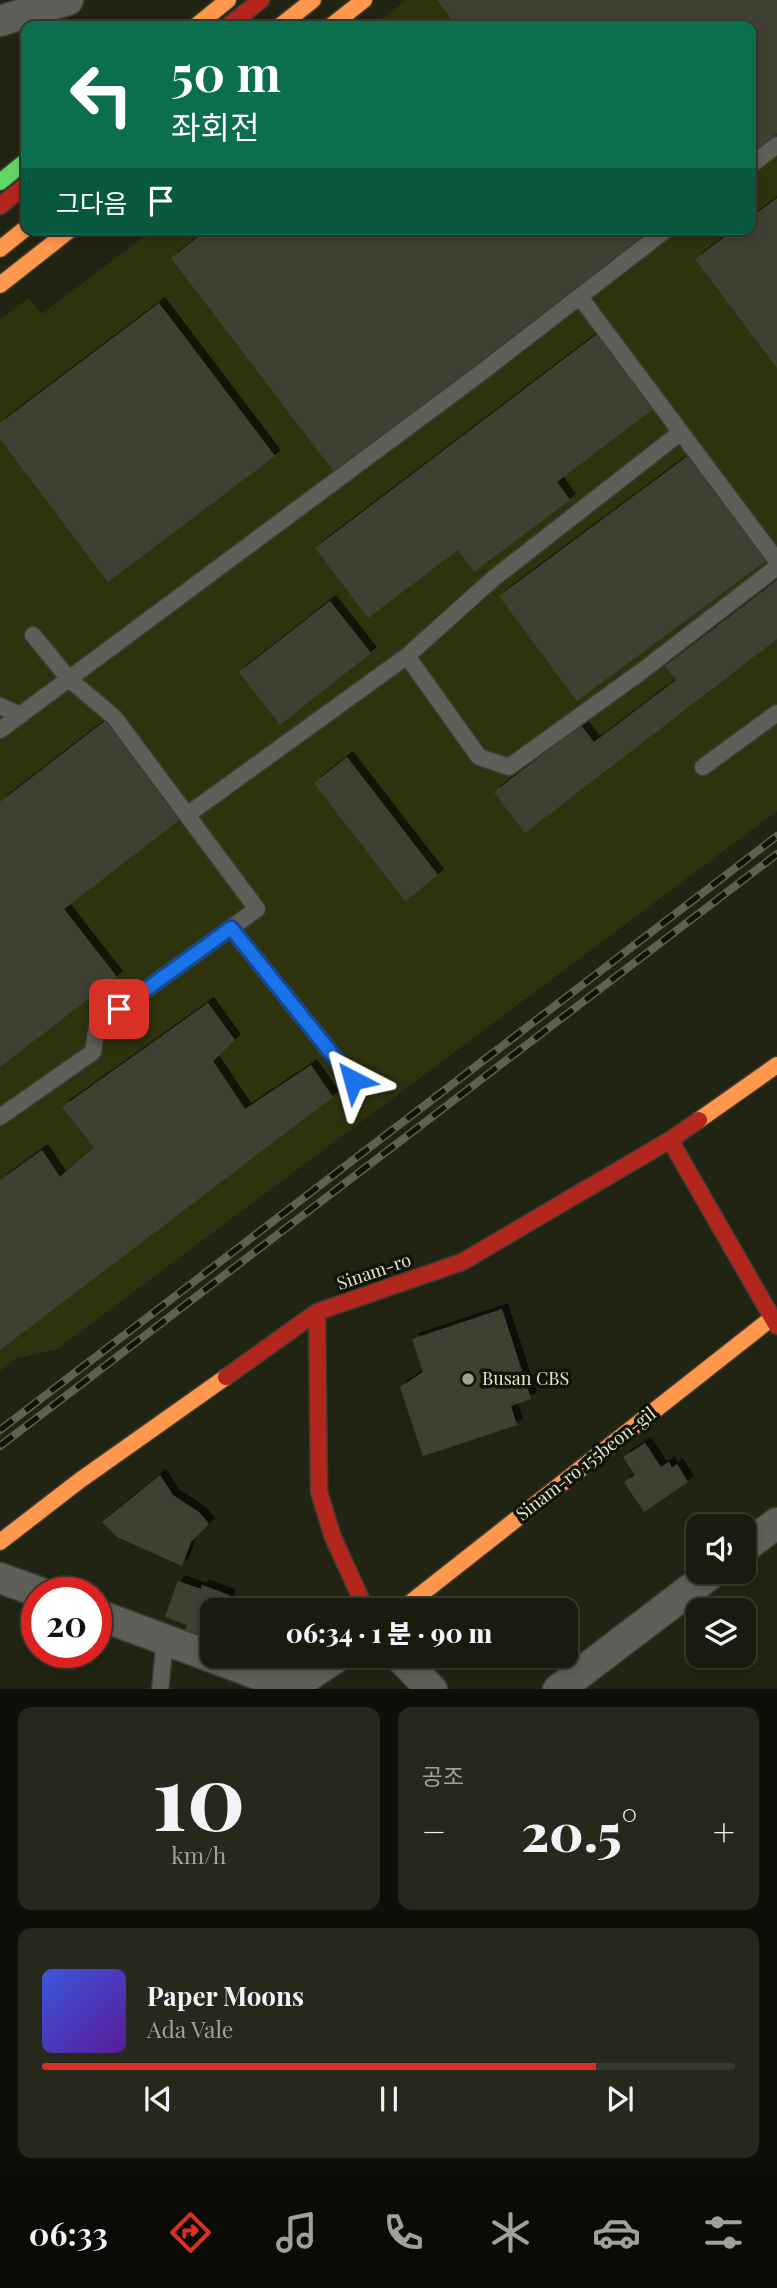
<!DOCTYPE html>
<html lang="ko">
<meta charset="utf-8">
<style>
:root{--surface:#1a1b0e;--page:#27281c;--text:#f1f3f6;--muted:#9fa19e;--line:#38392e;--accent:#d93025}
body{margin:0;font-family:"Playfair Display","Noto Sans KR",serif;background:var(--page);color:var(--text);height:100vh;display:flex;flex-direction:column;font-size:26px;white-space:nowrap}
*{box-sizing:border-box;margin:0}
p{font-size:23px;color:var(--muted)}
.icon{flex:none;width:38px;height:38px;fill:none;stroke:currentColor;stroke-width:2;stroke-linecap:round;stroke-linejoin:round}
.map{position:relative;height:1689px;overflow:hidden}
.side{display:flex;flex-direction:column;gap:18px;padding:18px;background:#0e0f08;flex:1}
.side>*{flex:none}
.top-card{position:absolute;left:21px;top:21px;width:735px;height:214px;border-radius:14px;box-shadow:0 4px 10px #0003,0 0 0 2px var(--line);background:#0b6e4f;color:#fff;overflow:hidden}
.fabs{position:absolute;left:686px;top:1514px;display:grid;gap:14px}
.fabs a{display:grid;place-items:center;width:70px;height:70px;border-radius:14px;background:var(--surface);box-shadow:0 4px 10px #0003,0 0 0 2px var(--line);font-size:35px}
.speed{position:absolute;left:21px;top:1577px;display:flex;gap:14px;font-size:35px;font-weight:700;text-align:center}
.speed>*{display:grid;place-content:center;width:91px;height:91px;border-radius:50%;background:var(--surface);box-shadow:0 4px 10px #0003,0 0 0 2px var(--line);line-height:1}
.speed .limit{border:10px solid #d22;background:#fff;color:#111}
.pin{position:absolute;display:grid;place-items:center;width:60px;height:60px;color:#fff;margin:-30px;border-radius:14px;box-shadow:0 4px 10px #0006}
.me{position:absolute;width:77px;margin:-38px;rotate:321deg;stroke-linejoin:round;filter:drop-shadow(0 0 5px #0008)}
.turn{display:flex;align-items:center;gap:24px;height:147px;padding:0 35px;font-size:32px}
.turn .icon{width:91px;height:91px;stroke-width:2.5}
.turn b{display:block;font-size:49px;line-height:60px}
.then{display:flex;align-items:center;height:66px;padding:0 35px;background:#0003;gap:14px;font-size:26px}
.big{font-size:52px;font-weight:800;line-height:1.1}
.side .tile{flex:1;display:flex;flex-direction:column;justify-content:center;gap:10px;min-width:0;padding:0 24px;border-radius:14px;background:var(--page)}
.side .dial{align-items:center;gap:0}
.dial b{font-size:91px;line-height:1}
.song{display:flex;align-items:center;gap:21px}
.cover{width:84px;height:84px;border-radius:10px;background:linear-gradient(135deg,hsl(230 70% 55%),hsl(270 70% 35%))}
.played{height:7px;border-radius:4px;background:linear-gradient(90deg,var(--accent) 80%,var(--line) 80%)}
.keys{display:flex;justify-content:space-around;direction:ltr}
.heat{display:flex;justify-content:space-between;align-items:center;font-size:38px;direction:ltr}
.side .tiles{flex:1;display:grid;gap:18px;grid-template-columns:1fr 1fr}
.tile:last-child{grid-column:span 2}
.trip{position:absolute;left:200px;top:1598px;width:378px;height:70px;border-radius:14px;background:var(--surface);box-shadow:0 4px 10px #0003,0 0 0 2px var(--line);font-weight:800;line-height:70px;text-align:center}
.dock{display:flex;height:112px;justify-content:space-around;align-items:center;background:#0a0b06;color:var(--muted)}
.dock .icon{width:49px;height:49px}
.dock .active{color:var(--accent)}
.dock b{font-size:32px;color:var(--text)}
.map>svg:first-child{display:block}
.built{fill:#2e330e}
.building{fill:#3f4132;filter:url(#shadow)}
.lines{fill:none;stroke-linecap:round;stroke-linejoin:round}
.lane-casing{stroke:#3c3d30;stroke-width:19}
.street-casing{stroke:#3c3d30;stroke-width:33}
.fast-casing{stroke:#3c3d30;stroke-width:19}
.slow-casing{stroke:#3c3d30;stroke-width:19}
.jam-casing{stroke:#3c3d30;stroke-width:19}
.lane{stroke:#5e5f58;stroke-width:16}
.street{stroke:#5e5f58;stroke-width:30}
.fast{stroke:#63d668;stroke-width:16}
.slow{stroke:#ff974d;stroke-width:16}
.jam{stroke:#b3261e;stroke-width:16}
.rail-casing{stroke:#5e6054;stroke-width:8}
.rail{stroke:#111306;stroke-width:5;stroke-dasharray:16;stroke-linecap:butt}
.route-casing{stroke:#114b97;stroke-width:18}
.route{stroke:#1a73e8;stroke-width:12}
.poi-dot{fill:#9fa290;stroke:#111306;stroke-width:2.5}
.labels{text-anchor:middle;stroke-width:7;stroke-linejoin:round;paint-order:stroke}
.street-label{font-size:18px;fill:#e2e6d3;stroke:#111306}
.poi-label{font-size:18px;fill:#e2e6d3;stroke:#111306;text-anchor:start}
</style>
<div class="map">
<svg width="777" height="1690" viewBox="0 0 777 1690">
<defs>
<filter id="shadow"><feDropShadow dx="6" dy="-6" stdDeviation="0" flood-color="#0009"/></filter>
</defs>
<rect width="100%" height="100%" fill="#222413"/>
<path class="built" d="M406,0H777V811L57,1349L15,1359L0,1371V320L29,298L42,314L154,229H751V26H374Z"/>
<path class="building" d="M437,0H777V133L751,154V26H457Z
M777,198V368L695,259L735,229H751V217Z
M208,229H652L335,473L171,258Z
M159,303L275,456L108,582L0,439V423Z
M597,334L653,409L557,482L570,500L474,572L458,550L368,618L315,548Z
M689,455L767,560L577,701L499,596Z
M777,580V639L525,833L494,792L581,725L594,742L676,680L665,666Z
M330,601L371,653L280,725L239,672Z
M106,720L182,818L64,909L117,977L0,1067V802Z
M347,757L438,875L405,901L314,783Z
M208,1003L235,1040L213,1061L245,1109L311,1065L333,1097L0,1350V1180L42,1150L60,1177L94,1147L62,1107Z
M502,1309L531,1399L511,1406L517,1425L423,1456L400,1387L423,1372L412,1339Z
M645,1443L661,1467L669,1462L672,1468L677,1464L688,1482L644,1512L624,1482L635,1475L623,1457Z
M160,1475L173,1495L200,1513L209,1524L191,1542L182,1566L117,1537L102,1522Z
M178,1581L201,1589L202,1585L229,1595L228,1603L247,1610H212V1647L183,1637L187,1625L165,1617Z
M235,1656H275L271,1669Z"/>
<g class="lines">
<defs>
<path id="lane" d="M751,165L777,145
M580,297L777,561
M33,635L69,679L114,717L257,909L231,928
M407,656L479,757L509,767L642,671L777,567
M0,706L21,715
M0,730L478,375L667,229
M703,767L777,713
M187,815L407,656L494,578L676,436L678,431
M0,1117L93,1052L97,1025L231,928L353,1080
M160,1690L165,1640"/>
<path id="street" d="M0,21L68,0
M744,1548L777,1523
M0,1578L39,1592
M96,1614L292,1687L338,1656
M399,1656L432,1690
M558,1690L713,1572"/>
<path id="fast" d="M0,182L26,161"/>
<path id="slow" d="M196,26L228,0
M280,26L313,0
M331,26L364,0
M0,249L26,228
M0,285L71,229
M699,1120L777,1065
M0,1542L79,1481L226,1377
M401,1610L772,1318"/>
<path id="jam" d="M228,26L261,0
M0,206L26,185
M670,1140L777,1326
M317,1312L319,1492L333,1537L366,1610
M226,1377L317,1312L462,1262L670,1140L699,1120"/>
</defs>
<use href="#lane" class="lane-casing"/>
<use href="#street" class="street-casing"/>
<use href="#fast" class="fast-casing"/>
<use href="#slow" class="slow-casing"/>
<use href="#jam" class="jam-casing"/>
<use href="#lane" class="lane"/>
<use href="#street" class="street"/>
<use href="#fast" class="fast"/>
<use href="#slow" class="slow"/>
<use href="#jam" class="jam"/>
<defs>
<path id="rail" d="M0,1430L777,836
M0,1446L777,854"/>
</defs>
<use href="#rail" class="rail-casing"/>
<use href="#rail" class="rail"/>
</g>
<g class="lines">
<defs>
<path id="route" d="M119,1009L231,928L353,1080"/>
</defs>
<use href="#route" class="route-casing"/>
<use href="#route" class="route"/>
</g>
<circle class="poi-dot" cx="468" cy="1379" r="7"/>
<g class="labels">
<g class="street-label">
<text transform="translate(374 1272) rotate(-19)" y="6">Sinam-ro</text>
<text transform="translate(586 1464) rotate(-38)" y="6">Sinam-ro 155beon-gil</text>
</g>
<g class="poi-label">
<text x="482" y="1385">Busan CBS</text>
</g>
</g>
</svg>
<div class="fabs">
<a><svg class="icon" aria-label="sound" viewBox="0 0 24 24"><path d="M4 9h4l5-4v14l-5-4H4zM17 9q2 3 0 6"/></svg></a>
<a><svg class="icon" aria-label="layers" viewBox="0 0 24 24"><path d="M12 4l9 5-9 5-9-5zM3 14l9 5 9-5"/></svg></a>
</div>
<div class="speed"><div class="limit">20</div></div>
<div class="pin" style="left:119px;top:1009px;background:#d93025"><svg class="icon" aria-label="arrive" viewBox="0 0 24 24"><path d="M6 21V4h12l-3 4 3 4H6"/></svg></div>
<svg class="me" style="left:353px;top:1080px" viewBox="-20 -20 40 40"><path d="M0-17L14 15 0 8-14 15z" fill="#1a73e8" stroke="#fff" stroke-width="4"/></svg>
<div class="trip">06:34 · 1 분 · 90 m</div>
<div class="top-card">
<div class="turn"><svg class="icon" aria-label="left" viewBox="0 0 24 24"><path d="M17 20v-9H6M10 6l-5 5 5 5"/></svg><div><b>50 m</b>좌회전</div></div>
<div class="then">그다음<svg class="icon" aria-label="arrive" viewBox="0 0 24 24"><path d="M6 21V4h12l-3 4 3 4H6"/></svg></div>
</div>
</div>
<section class="side">
<div class="tiles">
<div class="tile dial"><b>10</b><p>km/h</p></div>
<div class="tile"><p>공조</p>
<div class="heat"><a>−</a><b class="big">20.5°</b><a>+</a></div>
</div>
<div class="tile">
<div class="song"><i class="cover"></i><div><b>Paper Moons</b><p>Ada Vale</p></div></div>
<div class="played"></div>
<div class="keys"><svg class="icon" aria-label="previous" viewBox="0 0 24 24"><path d="M18 5L8 12l10 7zM5 5v14"/></svg><svg class="icon" aria-label="pause" viewBox="0 0 24 24"><path d="M8 5v14M16 5v14"/></svg><svg class="icon" aria-label="next" viewBox="0 0 24 24"><path d="M6 5l10 7-10 7zM19 5v14"/></svg></div>
</div>
</div>
</section>
<nav class="dock">
<b>06:33</b>
<svg class="icon active" aria-label="directions" viewBox="0 0 24 24"><path d="M12 3l9 9-9 9-9-9zM9 14v-3h6M13 9l2 2-2 2"/></svg>
<svg class="icon" aria-label="music" viewBox="0 0 24 24"><path d="M9 18V5l10-2v13"/><circle cx="6" cy="18" r="3"/><circle cx="16" cy="16" r="3"/></svg>
<svg class="icon" aria-label="phone" viewBox="0 0 24 24"><path d="M5 4h4l2 5-3 2q2 4 5 5l2-3 5 2v4C11 20 4 13 5 4z"/></svg>
<svg class="icon" aria-label="climate" viewBox="0 0 24 24"><path d="M12 3v18M4 7l16 10M4 17L20 7"/></svg>
<svg class="icon" aria-label="car" viewBox="0 0 24 24"><path d="M5 17H2v-5l4-1 3-4h7l3 4 3 1v5h-3M9 17h6M6 11h13"/><circle cx="7" cy="17" r="2"/><circle cx="17" cy="17" r="2"/></svg>
<svg class="icon" aria-label="filters" viewBox="0 0 24 24"><path d="M4 7h16M4 17h16"/><circle cx="9" cy="7" r="2"/><circle cx="15" cy="17" r="2"/></svg>
</nav>
